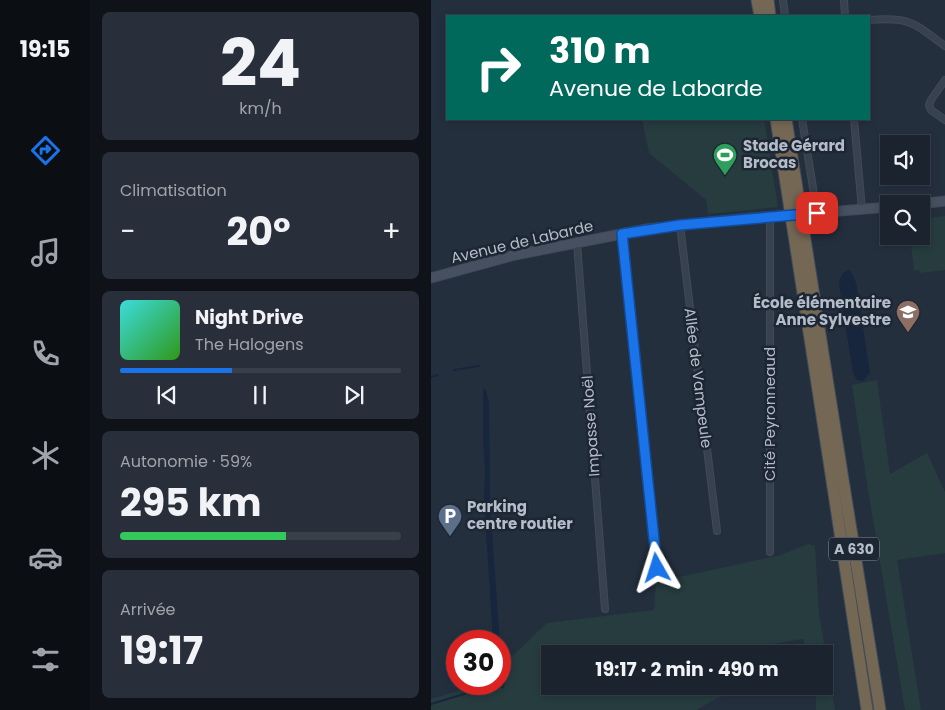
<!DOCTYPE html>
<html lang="fr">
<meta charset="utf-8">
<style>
:root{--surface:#1b232e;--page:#282f3a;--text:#f1f3f6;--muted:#a0a4aa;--line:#39404a;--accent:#1a73e8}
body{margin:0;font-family:Poppins,sans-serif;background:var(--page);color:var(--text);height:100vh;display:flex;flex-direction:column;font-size:19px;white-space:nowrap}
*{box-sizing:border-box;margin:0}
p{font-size:16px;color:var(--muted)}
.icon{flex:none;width:28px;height:28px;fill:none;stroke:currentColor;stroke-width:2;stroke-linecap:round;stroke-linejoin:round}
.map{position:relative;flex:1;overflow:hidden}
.drawer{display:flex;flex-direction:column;gap:12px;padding:12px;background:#0f1319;width:341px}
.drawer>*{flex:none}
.banner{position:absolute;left:15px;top:15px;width:424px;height:105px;border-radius:0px;box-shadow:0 2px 8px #0003,0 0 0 1px var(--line);background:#00695c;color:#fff;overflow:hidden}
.controls{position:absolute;left:449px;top:135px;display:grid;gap:10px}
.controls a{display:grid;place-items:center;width:50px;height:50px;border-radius:0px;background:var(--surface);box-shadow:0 2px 8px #0003,0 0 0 1px var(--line);font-size:25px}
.speed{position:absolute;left:15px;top:630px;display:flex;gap:10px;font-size:25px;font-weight:700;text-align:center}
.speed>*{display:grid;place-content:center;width:65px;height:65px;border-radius:50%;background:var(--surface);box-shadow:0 2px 8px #0003,0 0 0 1px var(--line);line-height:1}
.speed .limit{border:8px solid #d22;background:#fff;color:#111}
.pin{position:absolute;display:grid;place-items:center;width:42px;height:42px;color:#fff;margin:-21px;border-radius:10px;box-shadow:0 2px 8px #0006}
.me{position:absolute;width:55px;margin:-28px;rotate:354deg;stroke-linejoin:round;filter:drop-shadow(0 0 4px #0008)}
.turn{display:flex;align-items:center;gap:18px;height:105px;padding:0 20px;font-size:22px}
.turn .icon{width:65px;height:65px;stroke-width:2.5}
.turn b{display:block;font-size:35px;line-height:42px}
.big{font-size:38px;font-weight:700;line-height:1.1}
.drawer .tile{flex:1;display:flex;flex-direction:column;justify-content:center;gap:8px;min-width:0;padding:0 18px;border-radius:8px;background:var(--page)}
.drawer .dial{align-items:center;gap:0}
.dial b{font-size:65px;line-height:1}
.song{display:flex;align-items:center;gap:15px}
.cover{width:60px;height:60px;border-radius:8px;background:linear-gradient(135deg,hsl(180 70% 55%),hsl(110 70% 35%))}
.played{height:5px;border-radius:2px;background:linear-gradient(90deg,var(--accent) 40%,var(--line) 40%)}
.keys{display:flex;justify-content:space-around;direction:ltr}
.heat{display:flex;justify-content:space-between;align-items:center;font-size:28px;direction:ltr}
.charge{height:8px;border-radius:4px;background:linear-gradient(90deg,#34c759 59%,var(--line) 0)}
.trip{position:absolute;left:110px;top:645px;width:292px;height:50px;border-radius:0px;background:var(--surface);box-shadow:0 2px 8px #0003,0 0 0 1px var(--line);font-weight:700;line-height:50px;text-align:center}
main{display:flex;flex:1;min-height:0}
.tabs{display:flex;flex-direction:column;width:90px;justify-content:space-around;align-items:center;background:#0b0e12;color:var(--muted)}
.tabs .icon{width:35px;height:35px}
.tabs .selected{color:var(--accent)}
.tabs b{font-size:22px;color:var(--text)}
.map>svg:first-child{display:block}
.green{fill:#263c3f}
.water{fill:#17263c}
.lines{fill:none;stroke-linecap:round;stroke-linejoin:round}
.stream{stroke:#17263c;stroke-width:2}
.minor-casing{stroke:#414a57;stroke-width:8}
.secondary-casing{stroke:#414a57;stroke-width:11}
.motorway-casing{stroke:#434c59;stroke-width:13}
.minor{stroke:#38414e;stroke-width:6}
.secondary{stroke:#465061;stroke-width:9}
.motorway{stroke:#746855;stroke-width:11}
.motorway-bridge-casing{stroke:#434c59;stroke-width:13;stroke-linecap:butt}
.motorway-bridge{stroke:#746855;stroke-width:11}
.route-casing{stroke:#114b97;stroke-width:12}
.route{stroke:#1a73e8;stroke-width:9}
.labels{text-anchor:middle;stroke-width:5;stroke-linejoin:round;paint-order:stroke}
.shield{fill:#1d2633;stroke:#878f9c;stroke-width:1}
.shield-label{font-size:14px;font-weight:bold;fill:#b4bcc9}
.poi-label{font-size:15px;font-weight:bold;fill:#b4bcc9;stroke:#1d2633;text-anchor:start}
.street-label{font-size:15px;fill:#b4bcc9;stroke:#1d2633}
</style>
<main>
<nav class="tabs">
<b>19:15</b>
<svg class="icon selected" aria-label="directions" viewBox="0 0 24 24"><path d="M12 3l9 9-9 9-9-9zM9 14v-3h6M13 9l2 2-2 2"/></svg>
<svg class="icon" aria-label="music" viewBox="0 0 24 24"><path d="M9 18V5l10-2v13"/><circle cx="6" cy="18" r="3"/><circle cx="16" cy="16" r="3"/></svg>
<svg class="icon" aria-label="phone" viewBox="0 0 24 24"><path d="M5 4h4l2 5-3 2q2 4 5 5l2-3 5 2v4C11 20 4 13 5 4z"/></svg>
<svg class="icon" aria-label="climate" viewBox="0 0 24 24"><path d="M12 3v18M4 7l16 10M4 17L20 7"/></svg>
<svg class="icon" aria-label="car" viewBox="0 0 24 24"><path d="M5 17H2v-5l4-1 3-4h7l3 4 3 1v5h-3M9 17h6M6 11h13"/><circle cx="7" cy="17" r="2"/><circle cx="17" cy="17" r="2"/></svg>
<svg class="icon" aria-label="filters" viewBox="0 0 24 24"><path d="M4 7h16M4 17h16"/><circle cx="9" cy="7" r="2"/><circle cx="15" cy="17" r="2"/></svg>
</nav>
<section class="drawer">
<div class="tile dial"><b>24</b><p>km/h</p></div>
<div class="tile"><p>Climatisation</p>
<div class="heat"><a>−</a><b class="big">20°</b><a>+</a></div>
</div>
<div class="tile">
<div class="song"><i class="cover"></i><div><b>Night Drive</b><p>The Halogens</p></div></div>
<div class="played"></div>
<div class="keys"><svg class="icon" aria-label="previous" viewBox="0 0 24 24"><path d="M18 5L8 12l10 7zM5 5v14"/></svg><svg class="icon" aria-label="pause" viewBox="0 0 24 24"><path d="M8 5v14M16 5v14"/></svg><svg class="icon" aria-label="next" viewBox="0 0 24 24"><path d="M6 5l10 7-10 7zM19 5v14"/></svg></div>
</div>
<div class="tile"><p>Autonomie · 59%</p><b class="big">295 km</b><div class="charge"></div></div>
<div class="tile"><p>Arrivée</p><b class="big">19:17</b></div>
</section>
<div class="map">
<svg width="514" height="710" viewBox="0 0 514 710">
<rect width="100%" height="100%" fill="#242f3e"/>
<path class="green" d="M211,119H333L347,207L277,214L275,200L218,153Z
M514,216V270L489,273L488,270L483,271L479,236H490V219Z
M446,380L459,474L496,453L514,492V553L466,560L490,710H474L437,490L421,385Z
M377,544L384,546L388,613L404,710H385V692L384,686H394V654H376L372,639L305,650V654H119V686H309L265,710H0V699L51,684H69V668L116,623L223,610L225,582L350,555Z"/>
<path class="water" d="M419,270L425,282L439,373L432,381L426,380L422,373L408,284C409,277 411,271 419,270Z
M52,388L55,390L58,403L59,503L70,657L75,680L72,689L67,684H69V641H62L53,499L54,469L52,439Z"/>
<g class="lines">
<path class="stream" d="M23,370L48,366
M0,377L7,375
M0,704L66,684"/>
<defs>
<path id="minor" d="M352,0L354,16
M413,0L414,16
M438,20C480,17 481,22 514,46
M514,80L500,100L498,105L500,110L514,120
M371,119L386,213
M423,119L431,210
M249,225L286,531
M191,233L226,568
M146,243L174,609
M339,552V216"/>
<path id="secondary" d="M489,204L514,201
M0,278L84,255L216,229L321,218L458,207"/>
<path id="motorway" d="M326,0L329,16
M337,0L339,16
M413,486L449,710
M402,487L436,710"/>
</defs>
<use href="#minor" class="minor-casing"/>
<use href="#secondary" class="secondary-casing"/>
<use href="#motorway" class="motorway-casing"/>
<use href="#minor" class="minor"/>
<use href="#secondary" class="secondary"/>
<use href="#motorway" class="motorway"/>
<defs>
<path id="motorway-bridge" d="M345,119L402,487
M355,119L413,486"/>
</defs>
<use href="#motorway-bridge" class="motorway-bridge-casing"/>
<use href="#motorway-bridge" class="motorway-bridge"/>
</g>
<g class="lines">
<defs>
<path id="route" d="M226,568L191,234L249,225L386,213"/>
</defs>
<use href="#route" class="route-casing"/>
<use href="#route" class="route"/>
</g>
<defs>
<symbol id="stadium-pin" viewBox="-11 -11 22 30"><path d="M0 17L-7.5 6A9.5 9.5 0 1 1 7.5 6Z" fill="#2e9e5b" stroke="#1d2633"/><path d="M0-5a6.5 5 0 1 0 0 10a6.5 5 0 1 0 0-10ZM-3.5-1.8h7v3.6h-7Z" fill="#fff"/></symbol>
<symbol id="school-pin" viewBox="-11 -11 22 30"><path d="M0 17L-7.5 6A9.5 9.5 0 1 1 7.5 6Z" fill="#8d6e63" stroke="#1d2633"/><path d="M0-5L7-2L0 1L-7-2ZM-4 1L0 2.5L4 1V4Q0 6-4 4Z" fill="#fff"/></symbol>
<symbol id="parking-pin" viewBox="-11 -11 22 30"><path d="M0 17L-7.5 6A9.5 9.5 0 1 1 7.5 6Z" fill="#5c6f8a" stroke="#1d2633"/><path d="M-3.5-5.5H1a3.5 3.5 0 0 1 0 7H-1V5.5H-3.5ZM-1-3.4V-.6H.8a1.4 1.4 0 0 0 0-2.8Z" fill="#fff"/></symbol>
</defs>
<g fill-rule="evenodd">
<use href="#stadium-pin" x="280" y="141" width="28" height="38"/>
<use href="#school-pin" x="463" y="298" width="28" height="38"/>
<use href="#parking-pin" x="5" y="502" width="28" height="38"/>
</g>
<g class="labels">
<rect class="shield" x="398" y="537.5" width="50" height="23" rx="4"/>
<g class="shield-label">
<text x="423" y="554">A 630</text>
</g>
<g class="poi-label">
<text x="312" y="151">Stade Gérard<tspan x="312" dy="17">Brocas</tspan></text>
<text x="460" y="308" text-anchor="end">École élémentaire<tspan x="460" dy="17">Anne Sylvestre</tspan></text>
<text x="36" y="512">Parking<tspan x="36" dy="17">centre routier</tspan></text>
</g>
<g class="street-label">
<text transform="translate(91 242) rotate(-13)" y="5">Avenue de Labarde</text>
<text transform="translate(267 378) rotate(83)" y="5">Allée de Vampeule</text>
<text transform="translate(339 414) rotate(-90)" y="5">Cité Peyronneaud</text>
<text transform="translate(160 426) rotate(-94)" y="5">Impasse Noël</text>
</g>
</g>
</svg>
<div class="controls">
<a><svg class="icon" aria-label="sound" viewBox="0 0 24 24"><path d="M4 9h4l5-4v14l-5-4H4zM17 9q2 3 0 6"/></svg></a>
<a><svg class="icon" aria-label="search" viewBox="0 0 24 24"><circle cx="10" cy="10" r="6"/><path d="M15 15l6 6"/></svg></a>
</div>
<div class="speed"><div class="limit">30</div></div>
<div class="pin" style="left:386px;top:213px;background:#d93025"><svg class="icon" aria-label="arrive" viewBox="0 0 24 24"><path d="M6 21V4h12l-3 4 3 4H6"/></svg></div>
<svg class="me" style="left:226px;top:568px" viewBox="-20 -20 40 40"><path d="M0-17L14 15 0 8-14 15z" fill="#1a73e8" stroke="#fff" stroke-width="4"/></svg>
<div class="trip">19:17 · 2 min · 490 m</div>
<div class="banner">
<div class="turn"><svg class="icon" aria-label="right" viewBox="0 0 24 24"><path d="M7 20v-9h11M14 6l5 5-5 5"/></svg><div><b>310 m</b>Avenue de Labarde</div></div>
</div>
</div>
</main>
